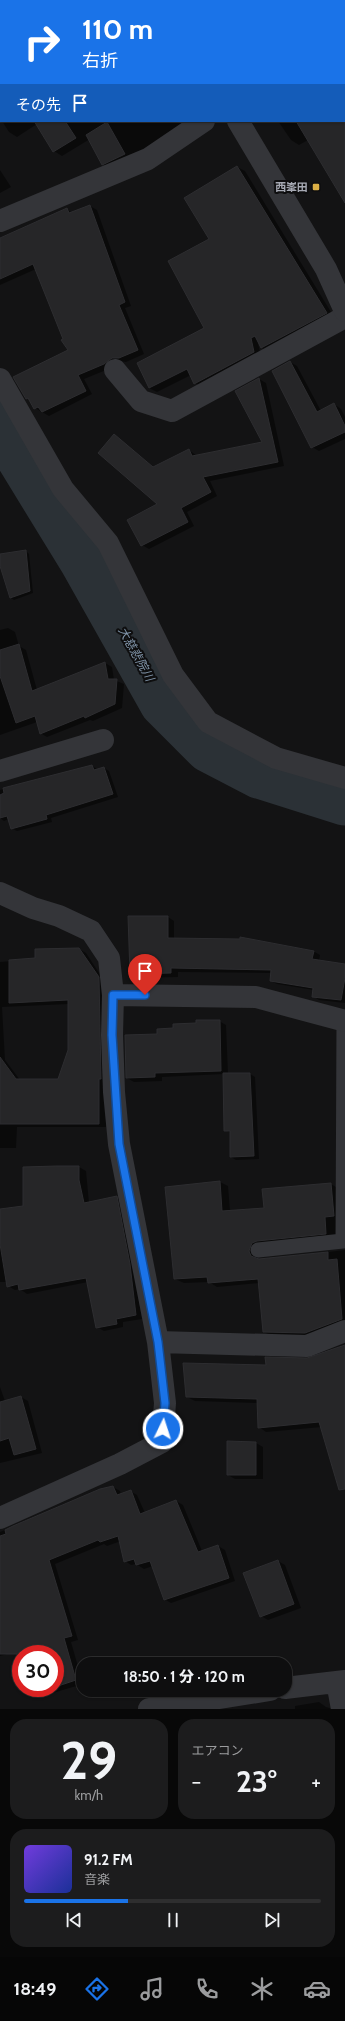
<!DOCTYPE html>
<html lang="ja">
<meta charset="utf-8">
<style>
:root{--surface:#0e0e0f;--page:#1c1c1d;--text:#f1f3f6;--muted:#9b9c9e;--line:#2e2e2f;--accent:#1a73e8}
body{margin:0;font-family:Cabin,"Noto Sans JP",sans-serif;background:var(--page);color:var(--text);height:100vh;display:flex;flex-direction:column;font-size:15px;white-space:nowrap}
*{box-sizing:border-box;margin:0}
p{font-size:13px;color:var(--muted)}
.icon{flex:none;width:22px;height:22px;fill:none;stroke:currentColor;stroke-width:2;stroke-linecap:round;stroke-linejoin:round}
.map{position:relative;height:1709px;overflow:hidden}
.sheet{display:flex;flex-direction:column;gap:10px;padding:10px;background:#080808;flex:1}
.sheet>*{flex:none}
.banner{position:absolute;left:0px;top:0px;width:345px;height:122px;box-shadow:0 1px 3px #0004,0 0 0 1px var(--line);background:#1a73e8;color:#fff;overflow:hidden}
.speed{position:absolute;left:12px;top:1645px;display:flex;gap:8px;font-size:20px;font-weight:700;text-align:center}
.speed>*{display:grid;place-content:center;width:52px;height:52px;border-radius:50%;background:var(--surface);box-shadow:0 1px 3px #0004,0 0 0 1px var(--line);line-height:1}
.speed .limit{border:6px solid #d22;background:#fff;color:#111}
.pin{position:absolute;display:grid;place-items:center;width:34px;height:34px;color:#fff;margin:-41px -17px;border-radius:50% 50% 50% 0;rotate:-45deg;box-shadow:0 0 4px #0007}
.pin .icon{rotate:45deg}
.me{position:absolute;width:44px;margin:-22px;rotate:4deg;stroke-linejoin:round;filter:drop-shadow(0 0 3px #0008)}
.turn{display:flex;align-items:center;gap:14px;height:84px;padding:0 16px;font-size:18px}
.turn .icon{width:52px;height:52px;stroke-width:2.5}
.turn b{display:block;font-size:28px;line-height:34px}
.then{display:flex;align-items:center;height:38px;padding:0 16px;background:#0003;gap:8px;font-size:15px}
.big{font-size:30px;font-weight:800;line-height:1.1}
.sheet .card{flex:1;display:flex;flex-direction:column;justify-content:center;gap:6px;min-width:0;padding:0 14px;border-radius:16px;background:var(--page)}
.sheet .dial{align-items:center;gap:0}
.dial b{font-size:52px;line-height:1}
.song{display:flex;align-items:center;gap:12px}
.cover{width:48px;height:48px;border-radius:6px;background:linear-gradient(135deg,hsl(260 70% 55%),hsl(230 70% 35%))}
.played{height:4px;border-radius:2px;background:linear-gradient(90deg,var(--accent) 35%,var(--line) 35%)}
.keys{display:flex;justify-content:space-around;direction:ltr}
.heat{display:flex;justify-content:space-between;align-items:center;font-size:22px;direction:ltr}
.sheet .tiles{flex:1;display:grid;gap:10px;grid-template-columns:1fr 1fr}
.card:last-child{grid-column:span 2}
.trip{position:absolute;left:76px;top:1657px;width:216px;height:40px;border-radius:16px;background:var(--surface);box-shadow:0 1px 3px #0004,0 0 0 1px var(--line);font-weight:800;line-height:40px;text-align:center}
.tabs{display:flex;height:64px;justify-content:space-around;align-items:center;background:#060606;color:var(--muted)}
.tabs .icon{width:28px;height:28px}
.tabs .current{color:var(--accent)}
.tabs b{font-size:18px;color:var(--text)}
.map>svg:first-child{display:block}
.shadow{fill:#0007;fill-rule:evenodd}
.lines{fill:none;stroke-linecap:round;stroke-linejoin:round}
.river{stroke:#2b3136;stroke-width:49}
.building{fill:#262628;stroke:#2d2d30}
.service{stroke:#343539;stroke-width:15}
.minor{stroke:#343539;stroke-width:22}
.tertiary{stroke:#343539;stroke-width:22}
.route-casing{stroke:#114b97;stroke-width:10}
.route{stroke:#1a73e8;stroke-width:7}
.poi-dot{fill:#dbaf45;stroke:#0e0e0f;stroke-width:1.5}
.labels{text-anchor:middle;stroke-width:4;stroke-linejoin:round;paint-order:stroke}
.poi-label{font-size:11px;font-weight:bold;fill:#a6a9b3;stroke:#0e0e0f;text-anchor:end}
.water-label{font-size:12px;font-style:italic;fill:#8195aa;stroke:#0e0e0f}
</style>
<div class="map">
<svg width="345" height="1709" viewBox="0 0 345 1709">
<rect width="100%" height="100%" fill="#131314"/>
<path class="shadow" d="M114,0H124L126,1H113Z
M197,0H261L262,1H195Z
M0,44H1V110L0,108Z
M345,91V201L308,140L299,145L291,140L278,121H344Z
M2,121H194L111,169L103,164L90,139L62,156L54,151L37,124L17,137L9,132Z
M237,167L245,171L334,317L269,352L262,348L258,343L261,357L203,387L195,383L191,375L157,392L149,388L205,328L210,239Z
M0,170L11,187L0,193Z
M90,206L97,210L131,306L125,308L144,354L126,362L120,361L111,368L84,379L92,394L49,416L35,408L69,350L36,269L0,285V238L67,209L72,213Z
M290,362L297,366L321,411L334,404L341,409L345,417V439L319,451L312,447Z
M259,379L266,383L284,466L210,481L217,496L187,512L194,526L149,549L142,545L158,504L114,436L154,468L189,450L197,456L264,442L236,391Z
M26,551L29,554L33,593L14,600L11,598L0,563V555Z
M8,628L15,632L19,646L26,650L37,690L105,663L112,667L114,680L124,684L122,708L93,721L90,720L47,737L40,733L37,722L0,735V630Z
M92,766L97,769L104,768L109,771L118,797L51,818L52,822L17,831L11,828L9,819L4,821L0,818V790Z
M168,917L174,921V939L313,951L320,955L319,961L345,965V1003L319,1000L313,996L314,990L277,984L271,981L272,973L178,972V977L138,978L131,974Z
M79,949L86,953L105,982L106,1127H17L16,1148H0V962L36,959ZM69,1004V1050L59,1080H20L5,1060L2,1007Z
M219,1021L226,1025L228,1074H250L255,1077L259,1159L236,1160L231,1157V1133L225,1130L224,1074L162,1077V1081L134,1082L127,1078L158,1035L174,1029Z
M79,1167L86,1171L89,1203L116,1197L123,1201L142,1319L123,1322V1327L104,1331L97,1327L88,1282L27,1294L20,1289L15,1290L8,1286L7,1282H0V1210L24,1206Z
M220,1182L228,1186L230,1211L265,1208L331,1184L339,1189L342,1237L257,1257L259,1260L345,1250V1326L314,1338L272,1336L264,1332L259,1283L217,1287L209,1282L184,1283L175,1279Z
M345,1346V1471L322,1427L266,1432L259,1427L258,1403L195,1401L187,1397L267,1366L307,1359Z
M0,1387L5,1401L21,1397L28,1401L42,1453L0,1463Z
M256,1443L263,1447V1479H235L228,1475Z
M113,1487L120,1491L121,1495L130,1491L137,1495L145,1513L176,1501L183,1505L202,1551L218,1546L225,1550L235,1581L171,1603L164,1599L153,1566L144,1569L136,1564L131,1565L125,1561L121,1541L107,1546L104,1544L55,1564L78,1640L71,1642L83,1684L36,1698L29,1694L27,1688H55V1654H21V1664L17,1651L0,1656V1532L101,1490Z
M278,1561L285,1565L301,1608L268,1620L261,1616Z
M319,1702L326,1707L333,1709H295V1706Z"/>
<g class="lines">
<path class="river" d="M0,424L84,561L164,703L209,748L259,774L345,801"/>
</g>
<path class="building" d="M34,121H65L76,138L53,152Z
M296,121H345V203Z
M107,122L125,154L102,165L86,135Z
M237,166L327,313L261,348L255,336L251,338L254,352L194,384L187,369L149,388L137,363L204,328L168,261L209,239L184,198Z
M90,205L125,302L119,305L138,350L119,358H112L104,364L78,375L86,391L42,412L38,407L34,409L28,398L26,399L13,377L68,350L61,340L63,339L33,264L0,279V238L67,208L69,213Z
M290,361L317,412L334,403L345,426V432L311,448L272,371Z
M259,378L278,462L203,477L211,492L181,508L188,522L141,546L127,520L157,504L98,453L114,434L153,467L189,449L192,456L262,442L235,391Z
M26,550L30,591L10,598L0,566V554Z
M19,644L32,691L105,662L108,679H117L115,704L85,718L84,716L40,734L35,716L16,723L0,676V650Z
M92,765L94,770L104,767L113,794L46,815L47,819L11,829L7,816L0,818V795L4,793L3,788Z
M128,916H168V938L240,939V937L314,951L312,959L345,964V978L341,1000L312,997L313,988L270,981L271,970L171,968V973L130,974Z
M79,948L99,977L101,1079H99V1124H0V1057L16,1079H58L68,1050V1000L9,1003V960L35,958V949Z
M196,1020H220L221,1071L155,1073V1077L126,1078L125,1035L157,1034V1029L173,1028V1024L196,1023Z
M223,1073H250L254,1156L230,1157V1131H224Z
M57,1166H79V1180L84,1203L117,1196L130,1264L136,1315L116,1319L117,1324L96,1328L86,1278L19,1290L18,1284L7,1287L0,1244V1209L23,1206V1167Z
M220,1181L222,1211L264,1208L262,1189L331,1183L334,1216L325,1217L326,1234L257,1241L252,1243L249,1251L251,1256L259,1259L328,1252V1260L337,1259L342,1319L305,1333L263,1332L258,1279L208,1283L207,1277L174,1279L165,1187Z
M345,1345V1489L339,1490L319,1422L258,1428L257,1399L186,1397L183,1363L266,1365L265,1357L307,1358Z
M21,1396L36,1449L14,1455L9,1438L0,1441V1402Z
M227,1441L256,1442V1475H227Z
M113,1486L117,1495L131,1490L140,1514L176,1500L198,1552L218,1545L229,1578L164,1600L150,1561L136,1565L134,1559L124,1562L118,1536L100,1542L98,1540L49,1560L72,1636L64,1638L76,1680L55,1687V1654H21V1668L17,1654H0V1536L6,1534L5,1530L13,1526L100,1489Z
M278,1560L294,1604L260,1617L243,1573Z
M26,1688H51L28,1695Z"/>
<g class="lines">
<path class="service" d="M258,1250L343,1241L344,1021"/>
<path class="minor" d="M344,21L345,20
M0,221L148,159L204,121
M115,370L141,401L172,411L345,317
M0,379L63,489L108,543L173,675L208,722L276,758L345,778
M0,771L103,740
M0,893L33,908L59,916L91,931L109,958L113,995L112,1035L114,1092L119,1144L158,1342L165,1403L162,1442L120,1464L0,1518
M113,995L256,997L345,1021
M158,1342L307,1346L345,1331
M337,1682L342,1709
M285,1688L345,1681
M149,1709L270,1690"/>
<path class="tertiary" d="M171,0V1
M22,1L23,0
M0,13H1
M238,121L326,269L345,311"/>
</g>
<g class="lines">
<defs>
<path id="route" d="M145,995H113L112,1035L119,1144L158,1342L165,1403L163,1429"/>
</defs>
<use href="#route" class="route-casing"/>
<use href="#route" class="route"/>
</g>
<rect class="poi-dot" x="312" y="183" width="8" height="8" rx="2"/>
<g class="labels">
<g class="poi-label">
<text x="308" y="191">西峯田</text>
</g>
<g class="water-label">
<text transform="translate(136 654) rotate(61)" y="4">大慈悲院川</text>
</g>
</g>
</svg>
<div class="speed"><div class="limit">30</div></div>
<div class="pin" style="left:145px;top:995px;background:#d93025"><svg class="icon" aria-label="arrive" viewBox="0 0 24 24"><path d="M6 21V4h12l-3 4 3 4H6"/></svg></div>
<svg class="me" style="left:163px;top:1429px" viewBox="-20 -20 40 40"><circle r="17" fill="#1a73e8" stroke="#fff" stroke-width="3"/><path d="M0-11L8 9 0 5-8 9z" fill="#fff"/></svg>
<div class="trip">18:50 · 1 分 · 120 m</div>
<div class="banner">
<div class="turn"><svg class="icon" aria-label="right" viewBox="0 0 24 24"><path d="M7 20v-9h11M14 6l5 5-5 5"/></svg><div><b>110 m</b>右折</div></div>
<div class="then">その先<svg class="icon" aria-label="arrive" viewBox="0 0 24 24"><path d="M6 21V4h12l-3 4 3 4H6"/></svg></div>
</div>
</div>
<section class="sheet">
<div class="tiles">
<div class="card dial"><b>29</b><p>km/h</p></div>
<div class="card"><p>エアコン</p>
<div class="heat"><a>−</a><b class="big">23°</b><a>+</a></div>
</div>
<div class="card">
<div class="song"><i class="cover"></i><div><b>91.2 FM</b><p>音楽</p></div></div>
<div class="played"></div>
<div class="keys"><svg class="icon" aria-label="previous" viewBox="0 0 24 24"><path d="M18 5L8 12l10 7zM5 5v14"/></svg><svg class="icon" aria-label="pause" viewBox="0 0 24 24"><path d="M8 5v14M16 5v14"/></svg><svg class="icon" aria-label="next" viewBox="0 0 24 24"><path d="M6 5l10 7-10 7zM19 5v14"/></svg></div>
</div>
</div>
</section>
<nav class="tabs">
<b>18:49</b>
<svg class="icon current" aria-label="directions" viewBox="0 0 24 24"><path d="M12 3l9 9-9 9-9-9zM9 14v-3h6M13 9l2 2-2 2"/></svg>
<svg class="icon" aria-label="music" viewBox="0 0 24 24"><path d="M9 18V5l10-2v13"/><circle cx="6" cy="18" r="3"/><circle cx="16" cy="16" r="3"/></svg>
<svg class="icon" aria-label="phone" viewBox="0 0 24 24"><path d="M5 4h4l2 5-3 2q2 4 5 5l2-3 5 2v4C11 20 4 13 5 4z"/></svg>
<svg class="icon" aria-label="climate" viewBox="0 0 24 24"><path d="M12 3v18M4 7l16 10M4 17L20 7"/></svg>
<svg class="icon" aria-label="car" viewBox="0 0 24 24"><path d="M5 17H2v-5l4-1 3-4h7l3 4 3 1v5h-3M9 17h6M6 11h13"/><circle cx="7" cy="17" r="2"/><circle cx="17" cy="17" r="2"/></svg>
</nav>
